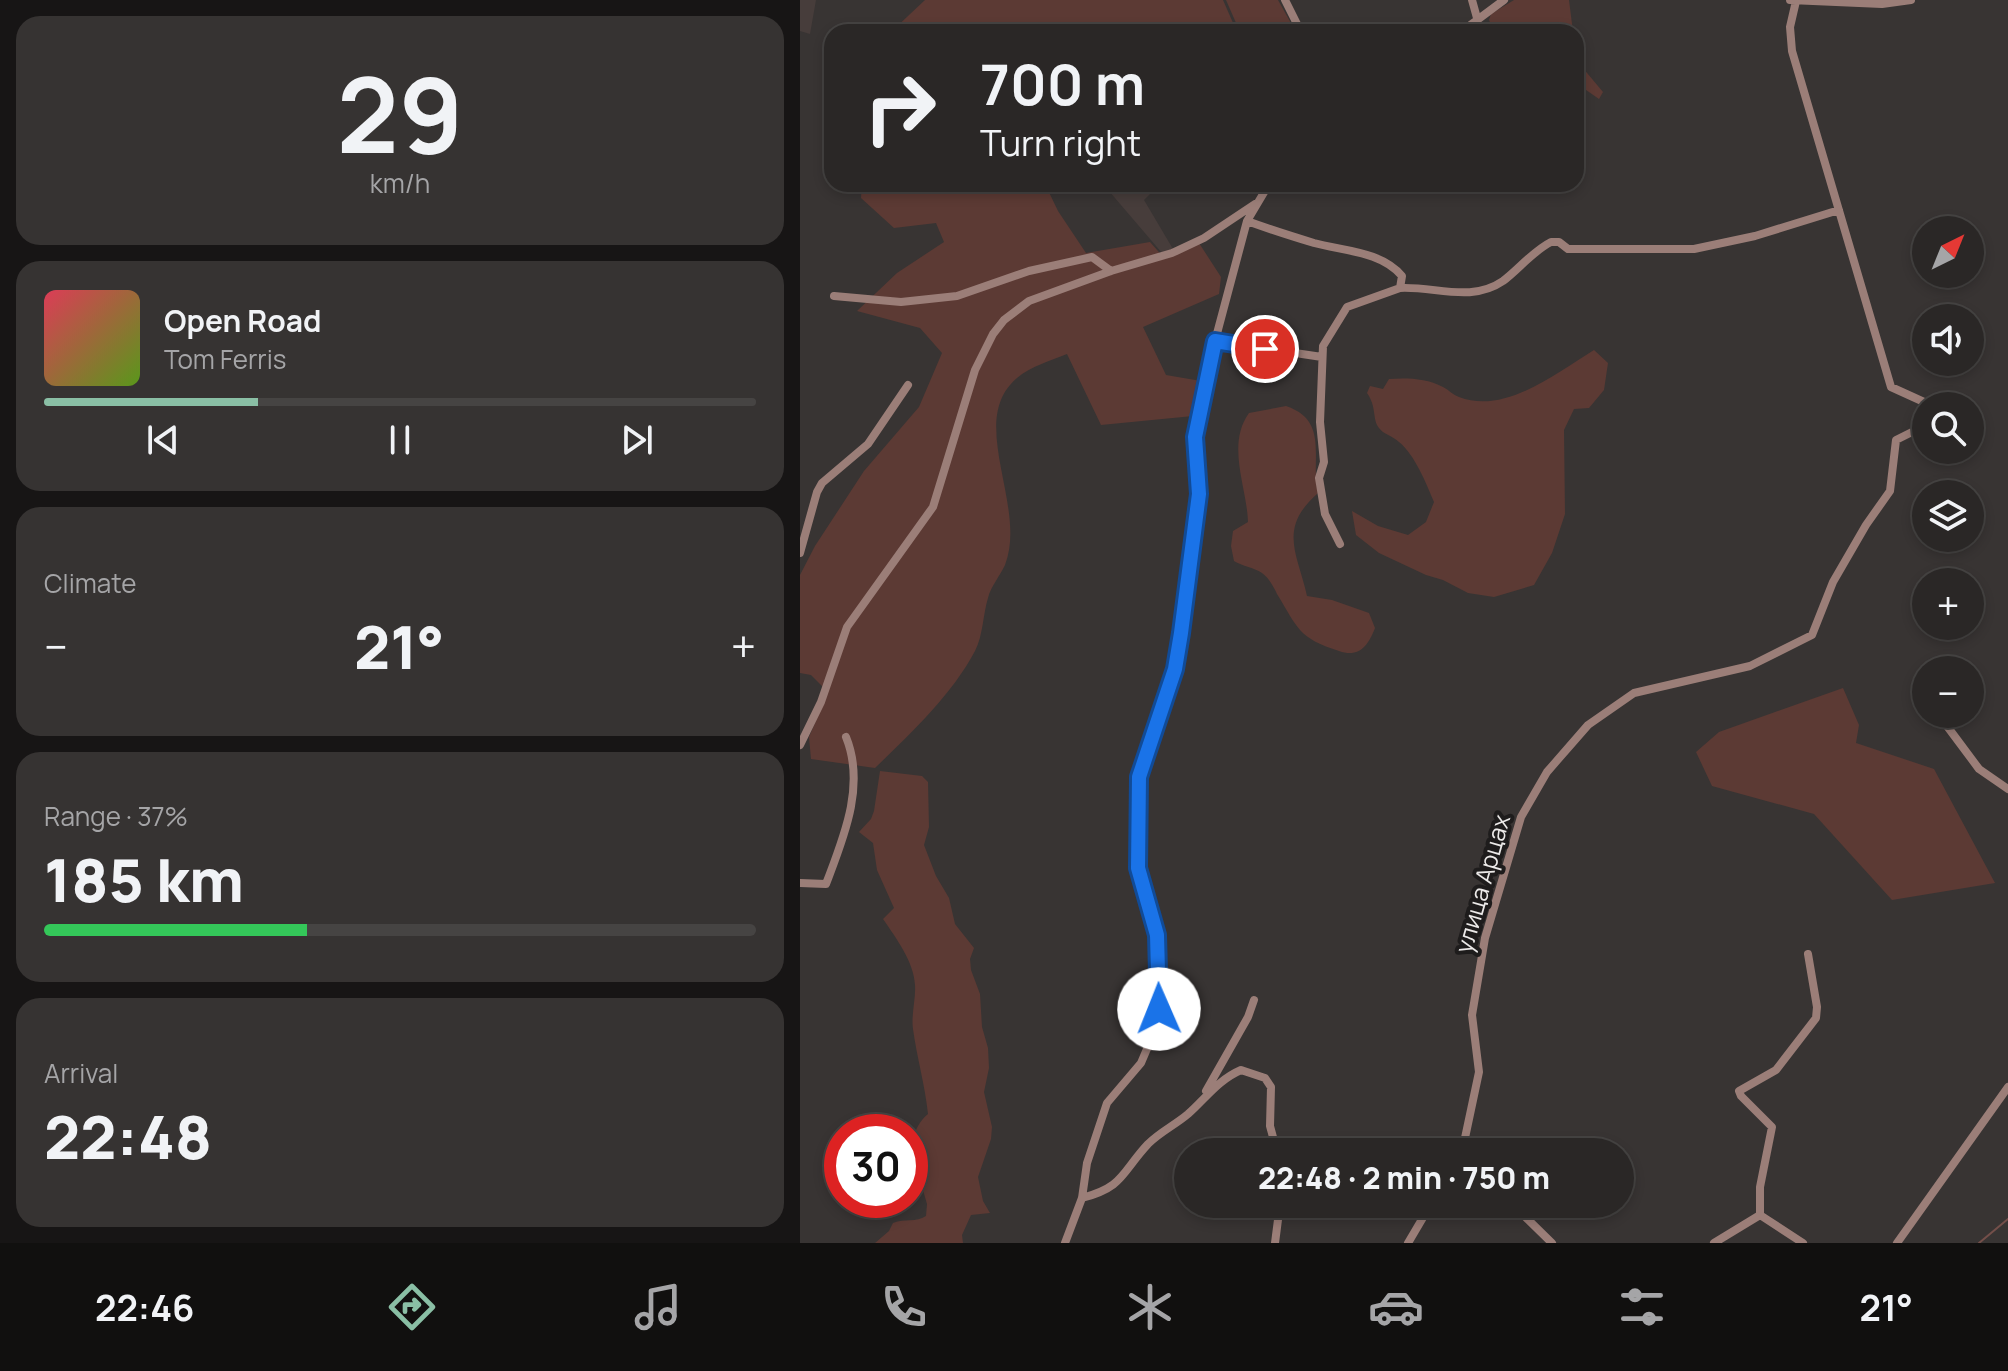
<!DOCTYPE html>
<meta charset="utf-8">
<style>
:root{--surface:#2a2726;--page:#363332;--text:#f1f3f6;--muted:#a5a5a7;--line:#464443;--accent:#8abfa5}
body{margin:0;font-family:Manrope,sans-serif;background:var(--page);color:var(--text);height:100vh;display:flex;flex-direction:column;font-size:30px;white-space:nowrap}
*{box-sizing:border-box;margin:0}
p{font-size:26px;color:var(--muted)}
.icon{flex:none;width:44px;height:44px;fill:none;stroke:currentColor;stroke-width:2;stroke-linecap:round;stroke-linejoin:round}
.map{position:relative;flex:1;overflow:hidden}
.panel{display:flex;flex-direction:column;gap:16px;padding:16px;background:#171515;width:800px}
.panel>*{flex:none}
.top-card{position:absolute;left:24px;top:24px;width:760px;height:168px;border-radius:24px;box-shadow:0 4px 12px #0003,0 0 0 2px var(--line);background:#2a2726;color:var(--text);overflow:hidden}
.needle{width:52px;rotate:43deg}
.controls{position:absolute;left:1112px;top:216px;display:grid;gap:16px}
.controls a{display:grid;place-items:center;width:72px;height:72px;border-radius:50%;background:var(--surface);box-shadow:0 4px 12px #0003,0 0 0 2px var(--line);font-size:40px}
.speed{position:absolute;left:24px;top:1114px;display:flex;gap:16px;font-size:40px;font-weight:700;text-align:center}
.speed>*{display:grid;place-content:center;width:104px;height:104px;border-radius:50%;background:var(--surface);box-shadow:0 4px 12px #0003,0 0 0 2px var(--line);line-height:1}
.speed .limit{border:12px solid #d22;background:#fff;color:#111}
.pin{position:absolute;display:grid;place-items:center;width:68px;height:68px;color:#fff;margin:-34px;border:4px solid #fff;border-radius:50%;box-shadow:0 2px 8px #0007}
.me{position:absolute;width:88px;margin:-44px;rotate:359deg;stroke-linejoin:round;filter:drop-shadow(0 0 6px #0008)}
.turn{display:flex;align-items:center;gap:28px;height:168px;padding:0 24px;font-size:36px}
.turn .icon{width:104px;height:104px;stroke-width:2.5}
.turn b{display:block;font-size:56px;line-height:68px}
.big{font-size:60px;font-weight:800;line-height:1.1}
.panel .card{flex:1;display:flex;flex-direction:column;justify-content:center;gap:12px;min-width:0;padding:0 28px;border-radius:24px;background:var(--page)}
.panel .dial{align-items:center;gap:0}
.dial b{font-size:104px;line-height:1}
.song{display:flex;align-items:center;gap:24px}
.cover{width:96px;height:96px;border-radius:12px;background:linear-gradient(135deg,hsl(350 70% 55%),hsl(90 70% 35%))}
.played{height:8px;border-radius:4px;background:linear-gradient(90deg,var(--accent) 30%,var(--line) 30%)}
.keys{display:flex;justify-content:space-around;direction:ltr}
.heat{display:flex;justify-content:space-between;align-items:center;font-size:44px;direction:ltr}
.charge{height:12px;border-radius:6px;background:linear-gradient(90deg,#34c759 37%,var(--line) 0)}
.trip{position:absolute;left:374px;top:1138px;width:460px;height:80px;border-radius:40px;background:var(--surface);box-shadow:0 4px 12px #0003,0 0 0 2px var(--line);font-weight:800;line-height:80px;text-align:center}
.dock{display:flex;height:128px;justify-content:space-around;align-items:center;background:#11100f;color:var(--muted)}
.dock .icon{width:56px;height:56px}
.dock .on{color:var(--accent)}
.dock b{font-size:36px;color:var(--text)}
main{display:flex;flex:1;min-height:0}
.map>svg:first-child{display:block}
.built{fill:#473d3b}
.green{fill:#5c3a34}
.lines{fill:none;stroke-linecap:round;stroke-linejoin:round}
.stream{stroke:#744f4a;stroke-width:2}
.minor{stroke:#9b7e78;stroke-width:8}
.route-casing{stroke:#114b97;stroke-width:20}
.route{stroke:#1a73e8;stroke-width:14}
.labels{text-anchor:middle;stroke-width:8;stroke-linejoin:round;paint-order:stroke}
.street-label{font-size:24px;fill:#eceae9;stroke:#1e1c1c}
</style>
<main>
<section class="panel">
<div class="card dial"><b>29</b><p>km/h</p></div>
<div class="card">
<div class="song"><i class="cover"></i><div><b>Open Road</b><p>Tom Ferris</p></div></div>
<div class="played"></div>
<div class="keys"><svg class="icon" aria-label="previous" viewBox="0 0 24 24"><path d="M18 5L8 12l10 7zM5 5v14"/></svg><svg class="icon" aria-label="pause" viewBox="0 0 24 24"><path d="M8 5v14M16 5v14"/></svg><svg class="icon" aria-label="next" viewBox="0 0 24 24"><path d="M6 5l10 7-10 7zM19 5v14"/></svg></div>
</div>
<div class="card"><p>Climate</p>
<div class="heat"><a>−</a><b class="big">21°</b><a>+</a></div>
</div>
<div class="card"><p>Range · 37%</p><b class="big">185 km</b><div class="charge"></div></div>
<div class="card"><p>Arrival</p><b class="big">22:48</b></div>
</section>
<div class="map">
<svg width="1208" height="1243" viewBox="0 0 1208 1243">
<rect width="100%" height="100%" fill="#383433"/>
<path class="built" d="M0,0H16L10,34L0,31Z
M303,184H360L344,200L373,249L362,253Z"/>
<path class="green" d="M125,0H423L437,32H91Z
M426,0H478L496,32H440Z
M714,0H769L773,32H694L689,20L691,14Z
M776,52L777,61L803,92L799,99L776,83Z
M62,184H245L258,211L286,253L350,242L365,259L399,243L421,277L419,294L343,327L366,375L401,381L393,416L301,425L267,354C250,361 231,366 217,378C166,421 228,506 205,565C200,576 191,586 188,598C183,614 183,636 175,651C151,696 111,733 75,768L11,759L9,737L28,692L11,675L0,673V575L15,546L64,471L119,407L142,353L120,328L57,311L97,273L144,242L136,223L94,228L61,198Z
M794,350L808,363L804,390L789,408L774,409L764,430L765,514L752,553L734,585L694,597L668,593L643,580L626,575L579,553L556,535L552,511L578,526L608,535L626,522L634,502C626,483 615,455 599,442C593,436 583,434 579,428C572,419 577,407 567,393L570,386L583,389L589,379C607,378 626,378 643,387C649,390 653,395 659,397C705,415 756,373 794,350Z
M486,406C530,421 510,459 518,493C477,529 498,554 507,596L532,600L569,613L575,628C568,646 559,658 539,651C498,638 498,628 477,594C474,587 468,577 462,573C455,568 442,566 434,561L431,546L433,531L448,522C447,487 426,445 449,413Z
M1043,688L1059,725L1056,743L1134,769L1195,883L1092,900L1014,814L912,786L896,752L919,732Z
M80,771L122,776L128,782L129,827L124,845L136,876L149,898L155,924L174,948L170,959L171,970L180,994L182,1027L188,1048L189,1068L184,1092L192,1127L191,1139L178,1177L183,1201L190,1213L171,1215L162,1235L163,1243H75L89,1231L93,1223C105,1218 116,1223 126,1216L127,1204L118,1173L110,1168C110,1149 112,1127 128,1114C125,1085 117,1058 113,1029C111,1014 116,999 115,985C114,962 96,938 83,919L94,908L77,870L73,843L59,832L71,819L74,811Z"/>
<g class="lines">
<path class="stream" d="M1179,1243L1208,1219"/>
<path class="minor" d="M485,0L501,32
M672,0L677,18
M990,0L1082,4L1111,0
M996,1L990,27L992,51L1091,387L1124,402L1126,408
M661,32L704,0
M447,221C469,229 491,236 514,243C543,251 581,251 602,276L600,288L547,307L523,346L520,422L524,462L519,478L525,514L540,544
M600,288C635,286 671,303 703,281C719,269 733,251 751,242H759L768,249H894L955,236L1039,210
M34,296L101,302L157,296L229,271L292,257L311,271
M415,341L522,357
M0,553L17,492L22,483L68,444L108,385
M1138,714L1179,769L1208,789
M0,745L21,702L47,627L133,507L175,370L193,334L204,320L229,301L311,271L372,253L404,238L455,204
M0,883L26,884C43,839 66,786 46,737
M406,1091L448,1017L454,1000
M662,1152L679,1072L672,1015L685,938L721,817L747,772L788,725L834,693L950,666L1012,635L1033,582L1066,525L1090,491L1096,440L1126,425
M282,1198C324,1187 321,1173 348,1144C360,1132 375,1125 388,1114C406,1098 418,1080 441,1070L465,1078L471,1087L470,1126L477,1152
M712,1204L752,1243
M960,1215V1187L972,1127L941,1096L939,1091L976,1070L1016,1018L1017,1007L1008,954
M960,1215L1003,1243
M265,1243L282,1198L287,1163L307,1103L341,1063L355,1030L359,1009L357,935L338,868L339,777L375,669L381,633L399,494L395,437L415,341L447,221L469,184
M475,1243L480,1204
M608,1243L631,1204
M914,1243L960,1215
M1097,1243L1208,1087"/>
</g>
<g class="lines">
<defs>
<path id="route" d="M359,1009L357,935L338,868L339,777L375,669L381,633L399,494L395,437L415,341L465,349"/>
</defs>
<use href="#route" class="route-casing"/>
<use href="#route" class="route"/>
</g>
<g class="labels">
<g class="street-label">
<text transform="translate(683 884) rotate(-74)" y="8">улица Арцах</text>
</g>
</g>
</svg>
<div class="controls">
<a><svg class="needle" viewBox="-14 -14 28 28"><path d="M0-13l5 13h-10z" fill="#e53935"/><path d="M0 13l5-13h-10z" fill="#a5a5a7"/></svg></a>
<a><svg class="icon" aria-label="sound" viewBox="0 0 24 24"><path d="M4 9h4l5-4v14l-5-4H4zM17 9q2 3 0 6"/></svg></a>
<a><svg class="icon" aria-label="search" viewBox="0 0 24 24"><circle cx="10" cy="10" r="6"/><path d="M15 15l6 6"/></svg></a>
<a><svg class="icon" aria-label="layers" viewBox="0 0 24 24"><path d="M12 4l9 5-9 5-9-5zM3 14l9 5 9-5"/></svg></a>
<a>+</a>
<a>−</a>
</div>
<div class="speed"><div class="limit">30</div></div>
<div class="pin" style="left:465px;top:349px;background:#d93025"><svg class="icon" aria-label="arrive" viewBox="0 0 24 24"><path d="M6 21V4h12l-3 4 3 4H6"/></svg></div>
<svg class="me" style="left:359px;top:1009px" viewBox="-20 -20 40 40"><circle r="19" fill="#fff"/><path d="M0-13L10 11 0 6-10 11z" fill="#1a73e8"/></svg>
<div class="trip">22:48 · 2 min · 750 m</div>
<div class="top-card">
<div class="turn"><svg class="icon" aria-label="right" viewBox="0 0 24 24"><path d="M7 20v-9h11M14 6l5 5-5 5"/></svg><div><b>700 m</b>Turn right</div></div>
</div>
</div>
</main>
<nav class="dock">
<b>22:46</b>
<svg class="icon on" aria-label="directions" viewBox="0 0 24 24"><path d="M12 3l9 9-9 9-9-9zM9 14v-3h6M13 9l2 2-2 2"/></svg>
<svg class="icon" aria-label="music" viewBox="0 0 24 24"><path d="M9 18V5l10-2v13"/><circle cx="6" cy="18" r="3"/><circle cx="16" cy="16" r="3"/></svg>
<svg class="icon" aria-label="phone" viewBox="0 0 24 24"><path d="M5 4h4l2 5-3 2q2 4 5 5l2-3 5 2v4C11 20 4 13 5 4z"/></svg>
<svg class="icon" aria-label="climate" viewBox="0 0 24 24"><path d="M12 3v18M4 7l16 10M4 17L20 7"/></svg>
<svg class="icon" aria-label="car" viewBox="0 0 24 24"><path d="M5 17H2v-5l4-1 3-4h7l3 4 3 1v5h-3M9 17h6M6 11h13"/><circle cx="7" cy="17" r="2"/><circle cx="17" cy="17" r="2"/></svg>
<svg class="icon" aria-label="filters" viewBox="0 0 24 24"><path d="M4 7h16M4 17h16"/><circle cx="9" cy="7" r="2"/><circle cx="15" cy="17" r="2"/></svg>
<b>21°</b>
</nav>
